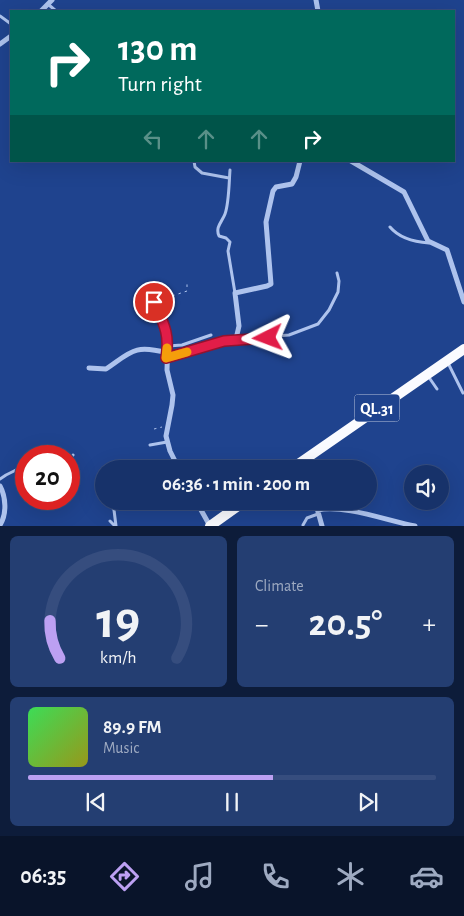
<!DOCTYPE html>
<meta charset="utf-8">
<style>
:root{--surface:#17326a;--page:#243e72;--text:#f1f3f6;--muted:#9eaac1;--line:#364d7e;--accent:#bca0f2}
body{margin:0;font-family:"Alegreya Sans",sans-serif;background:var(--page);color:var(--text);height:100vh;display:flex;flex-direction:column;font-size:19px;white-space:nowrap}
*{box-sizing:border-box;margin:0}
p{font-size:16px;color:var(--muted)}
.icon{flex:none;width:28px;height:28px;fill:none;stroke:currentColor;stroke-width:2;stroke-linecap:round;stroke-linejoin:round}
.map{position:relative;height:526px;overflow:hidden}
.side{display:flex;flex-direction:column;gap:10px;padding:10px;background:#0d1c3a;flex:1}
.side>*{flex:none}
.hud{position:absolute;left:10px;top:10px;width:445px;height:152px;border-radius:0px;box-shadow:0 5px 20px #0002,0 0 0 1px var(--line);background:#00695c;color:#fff;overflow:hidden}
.fabs{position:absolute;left:404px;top:465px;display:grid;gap:10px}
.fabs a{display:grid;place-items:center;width:45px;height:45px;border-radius:50%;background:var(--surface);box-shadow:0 5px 20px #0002,0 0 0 1px var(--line);font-size:25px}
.speed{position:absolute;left:15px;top:445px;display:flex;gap:10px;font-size:25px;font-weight:700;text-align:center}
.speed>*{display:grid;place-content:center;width:65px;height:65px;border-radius:50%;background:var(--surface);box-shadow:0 5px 20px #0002,0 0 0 1px var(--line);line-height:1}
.speed .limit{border:8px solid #d22;background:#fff;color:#111}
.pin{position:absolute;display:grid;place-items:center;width:42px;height:42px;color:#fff;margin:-21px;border:2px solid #fff;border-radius:50%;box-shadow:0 1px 5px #0007}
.me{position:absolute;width:55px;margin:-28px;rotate:267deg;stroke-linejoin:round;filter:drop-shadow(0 0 4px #0008)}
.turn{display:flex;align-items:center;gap:18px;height:105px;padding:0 25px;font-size:22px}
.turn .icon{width:65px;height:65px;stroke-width:2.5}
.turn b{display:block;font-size:35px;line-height:42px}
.lanes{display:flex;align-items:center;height:48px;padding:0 25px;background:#0003;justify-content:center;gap:25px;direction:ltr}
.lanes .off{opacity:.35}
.big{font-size:38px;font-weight:600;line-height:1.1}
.side .widget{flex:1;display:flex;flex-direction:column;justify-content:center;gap:8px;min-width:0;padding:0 18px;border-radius:8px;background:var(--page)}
.side .dial{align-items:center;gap:0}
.dial svg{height:130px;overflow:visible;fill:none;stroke:var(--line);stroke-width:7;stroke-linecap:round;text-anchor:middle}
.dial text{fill:var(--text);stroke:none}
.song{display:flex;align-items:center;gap:15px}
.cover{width:60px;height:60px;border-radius:8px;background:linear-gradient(135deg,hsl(130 70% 55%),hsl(60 70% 35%))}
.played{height:5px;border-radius:2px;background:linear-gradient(90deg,var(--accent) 60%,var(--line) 60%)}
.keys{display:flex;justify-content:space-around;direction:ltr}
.heat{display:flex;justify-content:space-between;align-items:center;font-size:28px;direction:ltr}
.side .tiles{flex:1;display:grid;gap:10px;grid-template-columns:1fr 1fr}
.widget:last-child{grid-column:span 2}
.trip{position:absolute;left:95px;top:460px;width:282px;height:50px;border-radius:25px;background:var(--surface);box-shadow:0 5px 20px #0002,0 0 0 1px var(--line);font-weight:600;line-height:50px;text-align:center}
.tabs{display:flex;height:80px;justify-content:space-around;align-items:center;background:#09142a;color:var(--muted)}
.tabs .icon{width:35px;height:35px}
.tabs .on{color:var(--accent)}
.tabs b{font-size:22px;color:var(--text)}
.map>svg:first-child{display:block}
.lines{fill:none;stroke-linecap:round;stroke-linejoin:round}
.path{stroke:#aec3ed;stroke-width:1;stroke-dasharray:2.5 4;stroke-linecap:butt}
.service{stroke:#aec3ed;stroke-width:3}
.minor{stroke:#aec3ed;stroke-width:5}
.trunk{stroke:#fafbff;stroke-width:10}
.route-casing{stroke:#92132f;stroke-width:12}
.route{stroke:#e11d48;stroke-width:9}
.slow{stroke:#f59e0b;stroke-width:9}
.labels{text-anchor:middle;stroke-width:5;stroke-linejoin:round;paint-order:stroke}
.shield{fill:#1f438e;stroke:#bcc7dd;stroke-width:1}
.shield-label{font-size:16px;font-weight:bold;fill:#fff}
</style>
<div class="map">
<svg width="464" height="526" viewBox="0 0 464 526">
<rect width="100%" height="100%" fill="#1f438e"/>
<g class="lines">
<path class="path" d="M160,300L187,291V281
M154,429L162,427"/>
<path class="service" d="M49,5L56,11
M0,16L11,24
M194,161L195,167L202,173L229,178
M230,170C229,183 229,203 225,214C222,222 215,227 219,236L226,238L230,242L228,251L235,293
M390,227C400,239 415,242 429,243
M236,339L289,335L318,324L329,310L338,292L339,281L337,273
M168,346L182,345L211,335
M448,363L463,393
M428,376L437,389
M150,445L167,442
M69,460L73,455
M0,479L6,475L26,465
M103,482L104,487
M108,501L114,510L116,526
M114,508L124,504L126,501
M110,521L115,526
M303,525L307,518L318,514"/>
<path class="minor" d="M316,0L318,11
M41,11L52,0
M0,44L11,36
M351,161L404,192L428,241L447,250L464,302
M152,298L164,323L168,337L167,370L173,395L172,405L166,436L170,451L179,469
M166,359L224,341L236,339L239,326L235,293L267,286L271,284L266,222L273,191L276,187L292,184L296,177L300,161
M89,368L106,369C131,352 134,344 167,353
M0,486C6,497 7,514 0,525
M196,501L210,526
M315,501L322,526
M318,510C342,504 389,521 415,526"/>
<path class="trunk" d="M291,469L464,349
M210,526L245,501"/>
</g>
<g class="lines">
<defs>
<path id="route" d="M154,302C164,324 170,334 166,358L224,341L268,338"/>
</defs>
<use href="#route" class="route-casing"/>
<use href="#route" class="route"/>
<path class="slow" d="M167,348L166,358L187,352"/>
</g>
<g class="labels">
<rect class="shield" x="354.5" y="394.5" width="45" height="27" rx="4"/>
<g class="shield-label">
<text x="377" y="414">QL.31</text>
</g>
</g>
</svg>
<div class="fabs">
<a><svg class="icon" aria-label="sound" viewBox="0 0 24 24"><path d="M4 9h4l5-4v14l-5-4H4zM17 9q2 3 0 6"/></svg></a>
</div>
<div class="speed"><div class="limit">20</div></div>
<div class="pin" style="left:154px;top:302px;background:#d93025"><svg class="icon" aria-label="arrive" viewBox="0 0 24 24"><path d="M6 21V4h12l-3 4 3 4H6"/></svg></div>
<svg class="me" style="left:268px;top:338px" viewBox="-20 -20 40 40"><path d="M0-17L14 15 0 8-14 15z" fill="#e11d48" stroke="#fff" stroke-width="4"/></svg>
<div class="trip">06:36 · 1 min · 200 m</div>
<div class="hud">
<div class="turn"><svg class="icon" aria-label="right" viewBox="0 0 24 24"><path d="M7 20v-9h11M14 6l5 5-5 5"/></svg><div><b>130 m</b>Turn right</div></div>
<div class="lanes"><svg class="icon off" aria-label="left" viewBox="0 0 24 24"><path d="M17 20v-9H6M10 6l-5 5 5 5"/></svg><svg class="icon off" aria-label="ahead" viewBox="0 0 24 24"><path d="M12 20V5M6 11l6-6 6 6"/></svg><svg class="icon off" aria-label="ahead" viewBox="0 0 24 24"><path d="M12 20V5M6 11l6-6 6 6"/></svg><svg class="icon" aria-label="right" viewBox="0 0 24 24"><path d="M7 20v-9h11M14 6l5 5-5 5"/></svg></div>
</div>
</div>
<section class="side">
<div class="tiles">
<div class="widget dial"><svg viewBox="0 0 100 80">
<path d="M14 69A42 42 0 1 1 86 69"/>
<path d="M14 69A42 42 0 0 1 8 46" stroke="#bca0f2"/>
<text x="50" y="56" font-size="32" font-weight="700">19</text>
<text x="50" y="72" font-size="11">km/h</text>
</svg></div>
<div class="widget"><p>Climate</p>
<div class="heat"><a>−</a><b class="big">20.5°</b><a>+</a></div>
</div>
<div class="widget">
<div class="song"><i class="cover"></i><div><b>89.9 FM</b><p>Music</p></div></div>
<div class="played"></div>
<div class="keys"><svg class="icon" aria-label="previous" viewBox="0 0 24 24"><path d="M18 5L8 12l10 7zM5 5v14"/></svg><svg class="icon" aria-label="pause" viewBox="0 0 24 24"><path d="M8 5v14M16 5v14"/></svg><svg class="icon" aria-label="next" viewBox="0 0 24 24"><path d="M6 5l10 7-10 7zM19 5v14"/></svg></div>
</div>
</div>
</section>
<nav class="tabs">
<b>06:35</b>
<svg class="icon on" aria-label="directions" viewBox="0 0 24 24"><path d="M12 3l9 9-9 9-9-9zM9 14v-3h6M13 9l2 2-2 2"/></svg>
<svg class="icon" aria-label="music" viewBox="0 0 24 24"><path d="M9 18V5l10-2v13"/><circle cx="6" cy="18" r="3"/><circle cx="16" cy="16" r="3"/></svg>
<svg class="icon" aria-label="phone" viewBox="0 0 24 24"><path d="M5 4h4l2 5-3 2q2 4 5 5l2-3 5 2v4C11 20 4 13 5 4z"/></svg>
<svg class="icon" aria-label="climate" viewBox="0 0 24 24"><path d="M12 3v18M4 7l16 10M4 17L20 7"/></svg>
<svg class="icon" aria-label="car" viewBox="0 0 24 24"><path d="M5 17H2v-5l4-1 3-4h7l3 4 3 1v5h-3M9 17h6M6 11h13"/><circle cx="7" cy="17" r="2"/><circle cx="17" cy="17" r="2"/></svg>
</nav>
